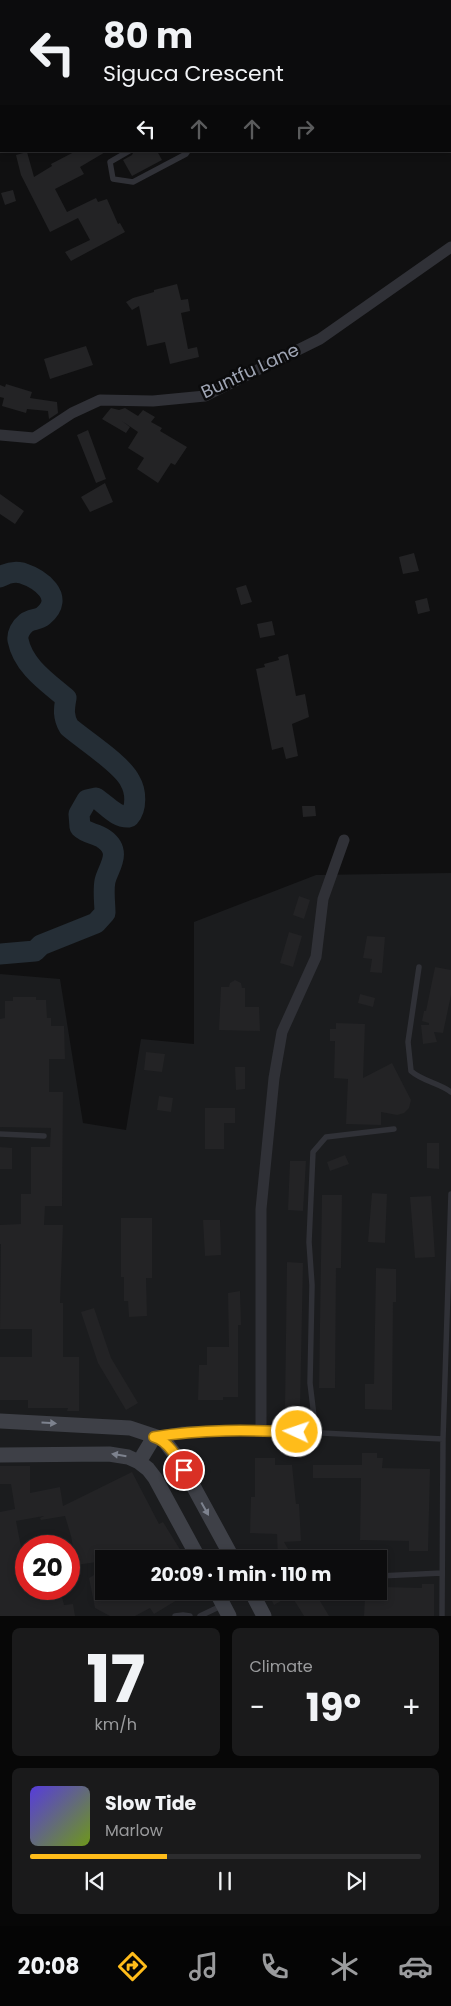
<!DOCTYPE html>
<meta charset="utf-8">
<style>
:root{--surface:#0c0c0d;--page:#1a1a1b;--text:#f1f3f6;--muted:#9a9b9d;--line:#2c2c2e;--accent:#ffbc1a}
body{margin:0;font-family:Poppins,sans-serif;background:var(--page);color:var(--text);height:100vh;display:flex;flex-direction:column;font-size:19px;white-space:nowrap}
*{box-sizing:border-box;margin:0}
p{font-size:16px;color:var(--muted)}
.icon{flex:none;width:28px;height:28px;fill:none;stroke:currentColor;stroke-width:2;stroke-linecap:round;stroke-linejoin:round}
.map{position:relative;height:1616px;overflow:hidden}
.sheet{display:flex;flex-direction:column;gap:12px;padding:12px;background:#070707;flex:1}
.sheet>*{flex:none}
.hud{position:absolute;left:0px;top:0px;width:451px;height:152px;box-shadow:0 2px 8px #0003,0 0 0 1px var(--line);background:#0c0c0d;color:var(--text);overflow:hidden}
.speed{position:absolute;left:15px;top:1535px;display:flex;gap:10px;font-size:25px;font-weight:700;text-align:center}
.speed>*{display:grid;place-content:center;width:65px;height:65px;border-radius:50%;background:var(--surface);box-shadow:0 2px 8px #0003,0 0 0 1px var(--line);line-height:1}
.speed .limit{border:8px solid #d22;background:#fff;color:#111}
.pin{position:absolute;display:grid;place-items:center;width:42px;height:42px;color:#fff;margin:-21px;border:2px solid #fff;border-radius:50%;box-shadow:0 1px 5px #0007}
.me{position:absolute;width:55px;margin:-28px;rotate:273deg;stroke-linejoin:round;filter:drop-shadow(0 0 4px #0008)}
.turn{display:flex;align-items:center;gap:18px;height:105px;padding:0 20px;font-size:22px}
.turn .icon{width:65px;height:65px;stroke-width:2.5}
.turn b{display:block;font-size:35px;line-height:42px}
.lanes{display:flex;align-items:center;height:48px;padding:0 20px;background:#0003;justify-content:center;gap:25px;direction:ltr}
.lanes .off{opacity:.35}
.big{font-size:38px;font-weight:700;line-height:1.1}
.sheet .widget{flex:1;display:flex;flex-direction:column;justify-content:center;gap:8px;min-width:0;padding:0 18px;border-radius:8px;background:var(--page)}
.sheet .dial{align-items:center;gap:0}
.dial b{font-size:65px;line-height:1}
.song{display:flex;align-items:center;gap:15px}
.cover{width:60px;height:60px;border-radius:8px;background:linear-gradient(135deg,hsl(250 70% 55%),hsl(80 70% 35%))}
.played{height:5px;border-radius:2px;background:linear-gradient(90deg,var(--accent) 35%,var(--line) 35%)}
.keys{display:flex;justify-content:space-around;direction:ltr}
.heat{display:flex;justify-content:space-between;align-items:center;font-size:28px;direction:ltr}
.sheet .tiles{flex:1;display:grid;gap:12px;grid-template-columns:1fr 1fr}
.widget:last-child{grid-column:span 2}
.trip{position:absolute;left:95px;top:1550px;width:292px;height:50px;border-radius:0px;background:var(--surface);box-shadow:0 2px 8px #0003,0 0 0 1px var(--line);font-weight:700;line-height:50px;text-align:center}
.dock{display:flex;height:80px;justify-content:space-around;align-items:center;background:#050505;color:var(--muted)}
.dock .icon{width:35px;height:35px}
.dock .selected{color:var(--accent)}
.dock b{font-size:22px;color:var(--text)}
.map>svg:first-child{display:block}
.built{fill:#1b1c1e;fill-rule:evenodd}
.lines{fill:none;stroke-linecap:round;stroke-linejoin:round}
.river{stroke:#252e36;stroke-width:21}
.building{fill:#232325}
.lane{stroke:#303137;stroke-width:5.5}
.street{stroke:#303137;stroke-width:11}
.secondary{stroke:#3e4047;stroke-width:15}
.oneway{fill:#7d828e}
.route-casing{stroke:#a67a11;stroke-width:12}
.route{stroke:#ffbc1a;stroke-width:9}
.labels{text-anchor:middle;stroke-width:5;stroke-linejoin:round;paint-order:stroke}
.street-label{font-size:18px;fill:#9fa5b4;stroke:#0b0b0c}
</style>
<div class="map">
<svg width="451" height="1616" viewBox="0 0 451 1616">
<rect width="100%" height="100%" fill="#101011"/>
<path class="built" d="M451,873V1616H0V974L60,979L83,1123L126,1130L141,1039L194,1044V922L316,875ZM26,1546H69V1589H26ZM104,1559H379V1591H104Z"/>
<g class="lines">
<path class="river" d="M0,577C7,573 14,571 22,573C40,579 66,597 43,616C38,620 31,619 26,623C21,627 17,634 18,640C23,666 47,682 66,698C64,709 63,717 69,727C84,740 122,764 130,781C136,791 137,808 129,817C116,818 107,805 96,798L87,800L79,814L80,827C87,834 96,833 104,839C123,852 108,868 105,881C103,891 105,904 105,913L96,923L41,945L35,951L0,954"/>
</g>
<path class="building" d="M76,151H107L80,167L84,174L55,189L67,212L96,198L98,202L107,199L118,224L120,223L125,232L71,261L65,252L90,240L78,218L50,232L21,175L16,155L27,152L34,177L52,166L51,164Z
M134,151H157L162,160L132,176L123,160L132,155Z
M13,190L16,201L5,205L1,193Z
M177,284L181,300L188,299L190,311L181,313L188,349L197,347L199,357L170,364L165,342L147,346L139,306L132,310L126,302L133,298L154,292V290Z
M86,346L93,365L50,379L44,359Z
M6,384L32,392L30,398L57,402L58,413L49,419L48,411L27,409L26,413L2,406L4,398L0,397V385L5,387Z
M111,408L119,410L125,408L138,416L143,410L155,417L151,422L162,428L160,431L187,447L175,465L171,463L158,483L137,469L144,458L128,448L138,432L122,421L130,427L126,433L102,419Z
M88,430L106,479L96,483L77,435Z
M105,483L113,502L90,512L81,497Z
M0,494L24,511L15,524L0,514Z
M414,553L419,571L403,574L399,557Z
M246,585L252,602L241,605L236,588Z
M427,598L430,611L418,614L415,601Z
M272,621L275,635L260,638L257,624Z
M288,654L296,696L305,694L309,717L292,724L298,756L286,759L283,747L272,750L256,669L265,667L264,664L279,660L278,657Z
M302,806H315L316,816L303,817Z
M299,896L310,900L304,919L293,915Z
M289,932L302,936L293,967L280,963Z
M367,936L385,937L382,973L370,972L372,959L363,958Z
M435,967L451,970V995L443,1033L434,1032L437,1042L423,1044L421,1025H429V1023L422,1021L424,1011H426Z
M235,980L241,983L242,988H245V1007H259L260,1031L219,1030L221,987H229L230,983Z
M360,994L375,998L373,1007L358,1003Z
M13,997H36V1000H46L47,1018H51V1026H64L65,1059H49V1092H63L62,1206H45L44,1225H63L60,1303H63V1357H79V1411H67L68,1408H28V1400H0V1357H32V1329H0L1,1244H0V1225L21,1224V1194H31V1147H50L51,1128L0,1127V1019L5,1018V1001H13Z
M336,1023L365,1024L363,1078L392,1063L411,1100L409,1108L404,1113L397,1115L381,1112V1125L346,1124L348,1079L334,1078L335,1041H330V1029H336Z
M146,1052L165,1054L162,1072L144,1070Z
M235,1067H245V1089L236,1090Z
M159,1096L173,1098L171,1112L157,1110Z
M205,1108H235V1123H224V1149H205Z
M427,1143H439V1169L427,1168Z
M0,1147L12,1148V1169H0Z
M345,1155L349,1164L330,1171L327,1162Z
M290,1161H306L303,1211L288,1210Z
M372,1193L387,1194L385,1243L368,1242Z
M322,1195H342L341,1268H336L335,1388H319Z
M431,1196L435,1257L415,1258L410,1197Z
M121,1218H152V1278H146L147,1316L129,1317L128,1301H124V1277H121Z
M203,1220H220L221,1255L205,1256Z
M287,1262L303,1263L300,1409L285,1408Z
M376,1268L396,1269V1302H393L392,1410L365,1409V1384H374Z
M240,1291L241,1325H238V1397H223V1400H198L199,1365H207V1347H229L228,1293Z
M94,1308L111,1358L138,1403L126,1410L98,1363L81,1312Z
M362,1453H377V1458H383L382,1468L430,1469L428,1551H409V1541L360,1540L361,1478H313V1465H362Z
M255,1458H275V1465H292L296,1504H299L301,1541L284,1542L294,1559H278L277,1534L250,1533L251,1497H255Z
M0,1466H30V1493L60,1487L63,1506L132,1472L159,1524L163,1522L181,1551L169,1559H104V1561L76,1565L71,1536L65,1516L41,1520L40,1518L44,1516L16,1521L22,1552L26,1551V1562H24L26,1589H60L64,1605L73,1604L75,1616H0V1512L15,1509L11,1484H0Z
M104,1569V1591H122L121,1597L124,1600L134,1595L137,1591H140L143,1597L153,1591H192L154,1614L150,1608L135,1616H110L95,1608L89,1578Z
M422,1584H434V1616H364L365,1596L383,1597V1587L422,1588Z
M267,1591H314L329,1616H304L291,1595L274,1605Z"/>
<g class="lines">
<path class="lane" d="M129,151L110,162L113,179L133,182L186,154L188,151
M419,967L408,1042L411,1071C422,1081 439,1083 451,1092
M0,1134L44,1136
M261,1430L443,1439
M316,1433L310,1383L312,1285L309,1242L313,1152L326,1137L394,1129
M379,1576L442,1573
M125,1595L132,1591
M175,1616L183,1615L190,1616
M200,1616L223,1605
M442,1616L443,1439L451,1194"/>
<path class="street" d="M230,1L248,0
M0,16H1
M0,435L34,438L72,413L100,400L153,401L205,396L320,339L451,247
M155,1437L183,1432L261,1430V1209L274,1078L282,1032L316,957L323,899L344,840"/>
<path class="secondary" d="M0,1421L130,1428L163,1439L179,1460L233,1559
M0,1455L109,1454L128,1457L139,1462L148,1469L155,1478L199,1559
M139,1462L154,1437
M216,1591L229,1616
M251,1591L264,1616"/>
</g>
<defs><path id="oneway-solid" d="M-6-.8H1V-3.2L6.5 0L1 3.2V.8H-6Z" transform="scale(1.25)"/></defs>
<g class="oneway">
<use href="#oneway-solid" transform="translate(49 1423) rotate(3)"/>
<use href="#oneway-solid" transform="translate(119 1455) rotate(-171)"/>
<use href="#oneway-solid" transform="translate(205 1509) rotate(61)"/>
</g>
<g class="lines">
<defs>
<path id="route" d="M184,1470C177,1457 168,1441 154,1437C201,1429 250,1430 297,1432"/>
</defs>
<use href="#route" class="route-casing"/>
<use href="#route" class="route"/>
</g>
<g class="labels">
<g class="street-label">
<text transform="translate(250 371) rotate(-25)" y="6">Buntfu Lane</text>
</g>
</g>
</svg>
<div class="speed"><div class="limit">20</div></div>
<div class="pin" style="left:184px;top:1470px;background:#d93025"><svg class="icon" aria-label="arrive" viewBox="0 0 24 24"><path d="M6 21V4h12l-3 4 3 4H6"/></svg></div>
<svg class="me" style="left:297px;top:1432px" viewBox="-20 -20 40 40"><circle r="17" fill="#ffbc1a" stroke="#fff" stroke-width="3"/><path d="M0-11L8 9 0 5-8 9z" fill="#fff"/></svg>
<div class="trip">20:09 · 1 min · 110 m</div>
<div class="hud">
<div class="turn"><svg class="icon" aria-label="left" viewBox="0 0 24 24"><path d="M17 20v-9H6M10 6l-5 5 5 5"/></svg><div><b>80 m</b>Siguca Crescent</div></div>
<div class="lanes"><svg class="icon" aria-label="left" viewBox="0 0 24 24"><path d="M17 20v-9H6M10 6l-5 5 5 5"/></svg><svg class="icon off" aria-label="ahead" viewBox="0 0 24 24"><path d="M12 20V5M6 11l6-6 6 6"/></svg><svg class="icon off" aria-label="ahead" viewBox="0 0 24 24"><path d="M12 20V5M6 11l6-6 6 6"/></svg><svg class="icon off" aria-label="right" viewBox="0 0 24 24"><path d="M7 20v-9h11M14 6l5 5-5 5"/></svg></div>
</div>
</div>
<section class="sheet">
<div class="tiles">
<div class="widget dial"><b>17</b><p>km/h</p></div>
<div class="widget"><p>Climate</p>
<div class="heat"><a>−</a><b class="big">19°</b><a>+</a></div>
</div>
<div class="widget">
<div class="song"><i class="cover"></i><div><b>Slow Tide</b><p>Marlow</p></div></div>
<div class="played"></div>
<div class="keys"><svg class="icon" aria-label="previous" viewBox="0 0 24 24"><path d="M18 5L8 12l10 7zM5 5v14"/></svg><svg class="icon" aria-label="pause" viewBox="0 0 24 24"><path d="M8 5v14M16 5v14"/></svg><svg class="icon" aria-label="next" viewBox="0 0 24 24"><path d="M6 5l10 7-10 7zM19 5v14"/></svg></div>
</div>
</div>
</section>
<nav class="dock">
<b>20:08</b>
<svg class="icon selected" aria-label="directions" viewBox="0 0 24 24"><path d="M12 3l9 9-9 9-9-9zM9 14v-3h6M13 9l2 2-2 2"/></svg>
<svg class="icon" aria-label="music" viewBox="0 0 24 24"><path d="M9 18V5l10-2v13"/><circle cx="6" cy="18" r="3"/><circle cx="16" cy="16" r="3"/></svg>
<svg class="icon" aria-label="phone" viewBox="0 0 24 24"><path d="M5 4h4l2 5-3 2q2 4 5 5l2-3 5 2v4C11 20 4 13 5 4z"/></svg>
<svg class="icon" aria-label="climate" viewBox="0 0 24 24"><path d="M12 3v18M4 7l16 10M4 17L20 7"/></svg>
<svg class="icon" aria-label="car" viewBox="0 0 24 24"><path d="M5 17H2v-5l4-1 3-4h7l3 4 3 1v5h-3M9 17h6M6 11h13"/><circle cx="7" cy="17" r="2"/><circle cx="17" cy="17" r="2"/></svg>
</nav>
